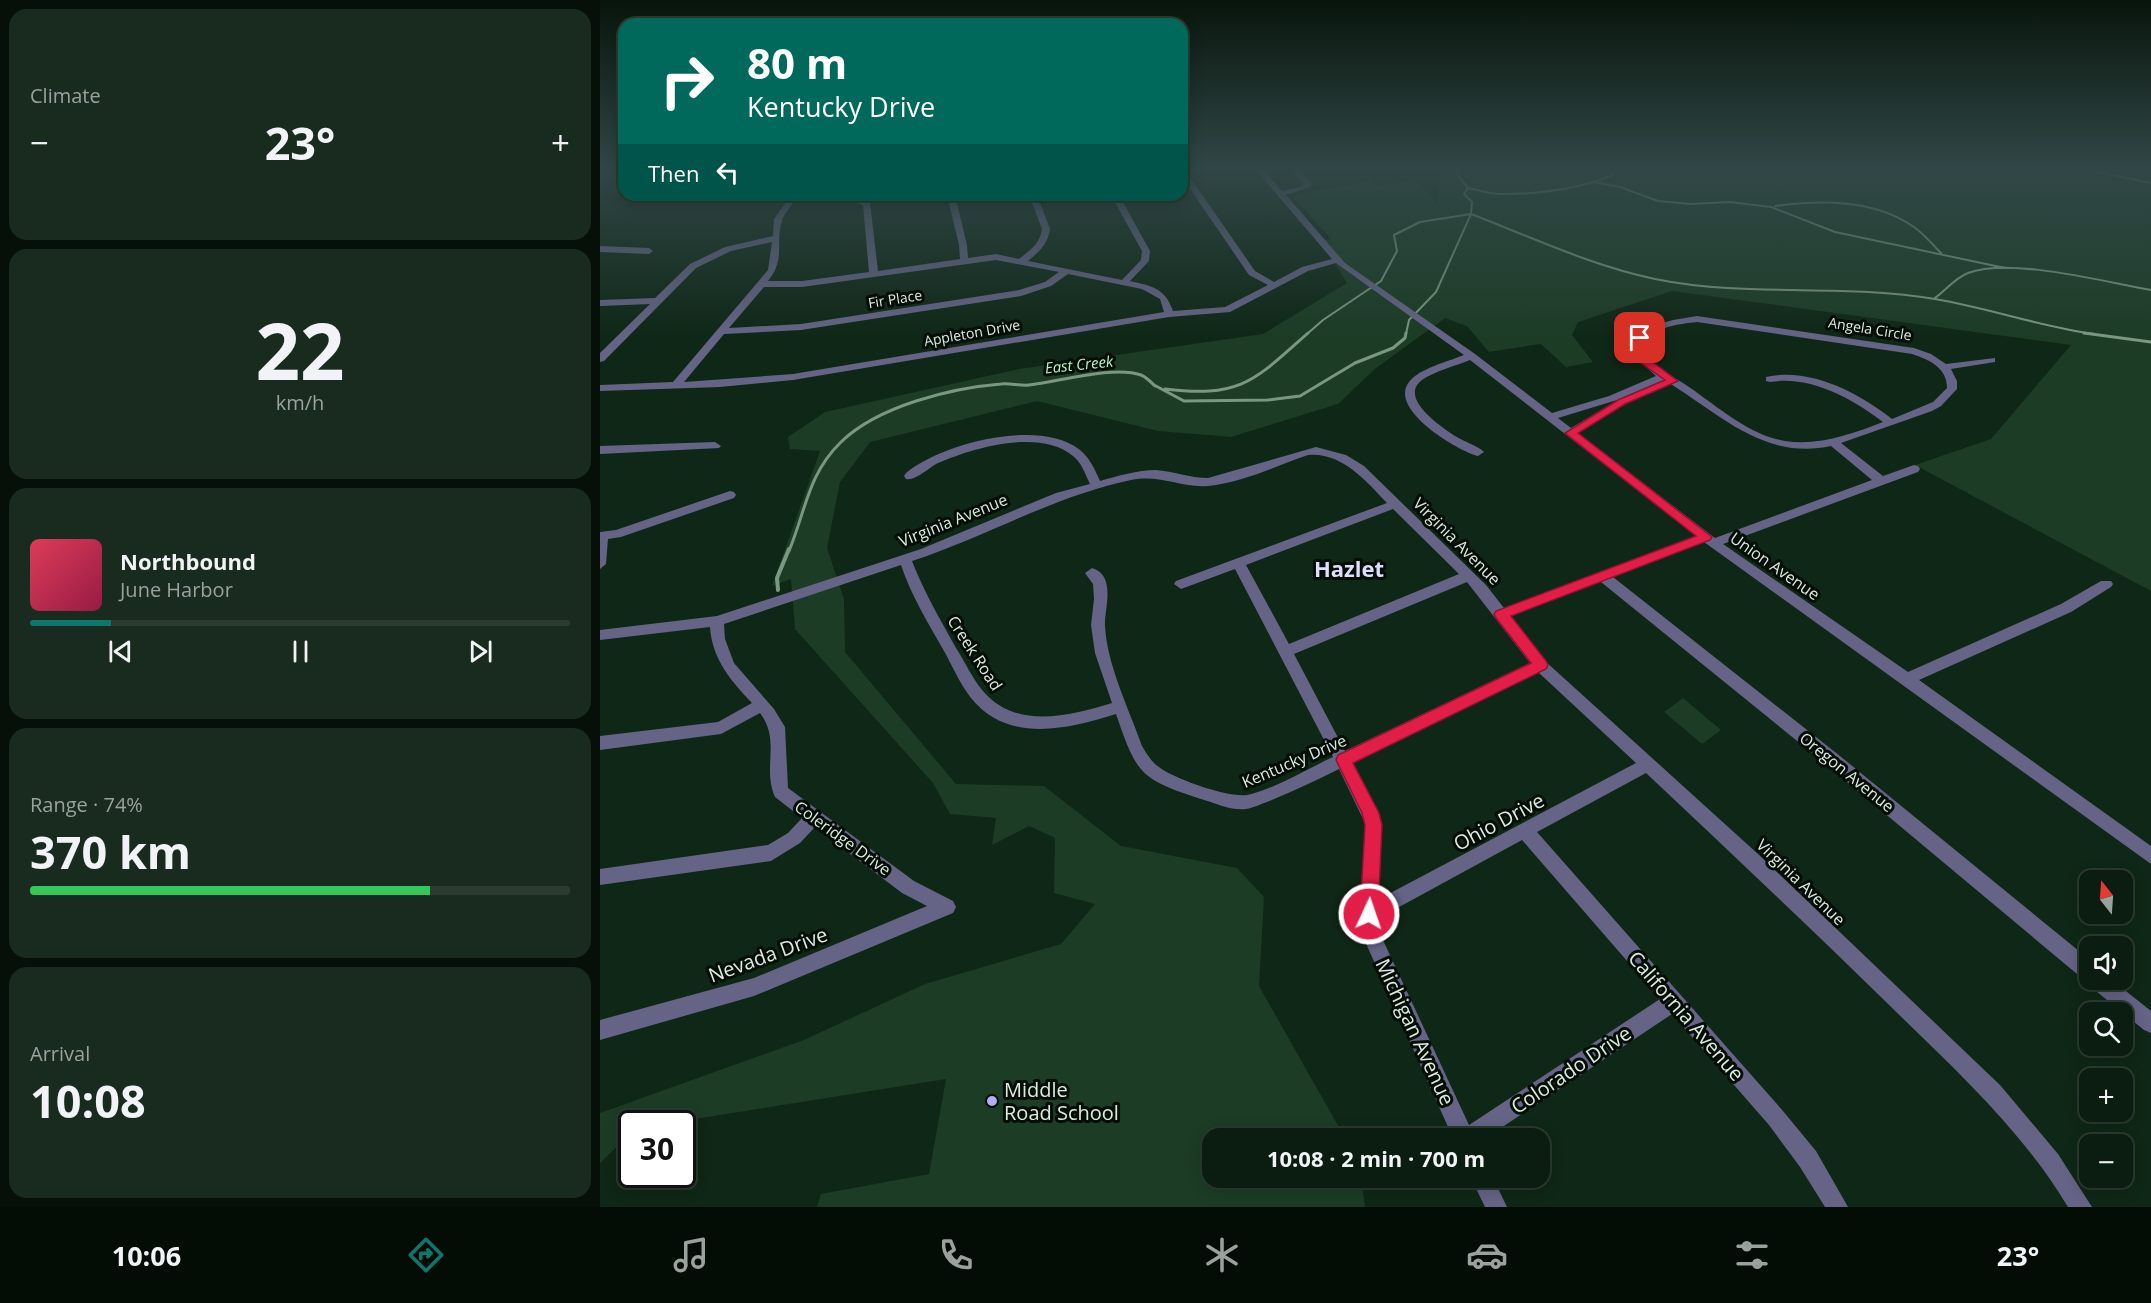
<!DOCTYPE html>
<meta charset="utf-8">
<style>
:root{--surface:#0b1d10;--page:#192a1e;--text:#f1f3f6;--muted:#9aa29f;--line:#2b3b30;--accent:#0f766e}
body{margin:0;font-family:"Open Sans",sans-serif;background:var(--page);color:var(--text);height:100vh;display:flex;flex-direction:column;font-size:22px;white-space:nowrap}
*{box-sizing:border-box;margin:0}
p{font-size:20px;color:var(--muted)}
.icon{flex:none;width:33px;height:33px;fill:none;stroke:currentColor;stroke-width:2;stroke-linecap:round;stroke-linejoin:round}
.map{position:relative;flex:1;overflow:hidden}
.details{display:flex;flex-direction:column;gap:9px;padding:9px;background:#061009;width:600px}
.details>*{flex:none}
.hud{position:absolute;left:18px;top:18px;width:570px;height:183px;border-radius:18px;box-shadow:0 3px 15px #0003,0 0 0 2px var(--line);background:#00695c;color:#fff;overflow:hidden}
.needle{width:39px;rotate:343deg}
.tools{position:absolute;left:1479px;top:870px;display:grid;gap:12px}
.tools a{display:grid;place-items:center;width:54px;height:54px;border-radius:12px;background:var(--surface);box-shadow:0 3px 15px #0003,0 0 0 2px var(--line);font-size:30px}
.speed{position:absolute;left:18px;top:1110px;display:flex;gap:12px;font-size:30px;font-weight:700;text-align:center}
.speed>*{display:grid;place-content:center;width:78px;height:78px;border-radius:50%;background:var(--surface);box-shadow:0 3px 15px #0003,0 0 0 2px var(--line);line-height:1}
.speed .limit{border:3px solid #111;border-radius:9px;background:#fff;color:#111}
.pin{position:absolute;display:grid;place-items:center;width:51px;height:51px;color:#fff;margin:-26px;border-radius:12px;box-shadow:0 3px 9px #0006}
.me{position:absolute;width:66px;margin:-33px;rotate:3deg;stroke-linejoin:round;filter:drop-shadow(0 0 4px #0008)}
.turn{display:flex;align-items:center;gap:21px;height:126px;padding:0 30px;font-size:27px}
.turn .icon{width:78px;height:78px;stroke-width:2.5}
.turn b{display:block;font-size:42px;line-height:51px}
.then{display:flex;align-items:center;height:57px;padding:0 30px;background:#0003;gap:12px;font-size:22px}
.big{font-size:45px;font-weight:700;line-height:1.1}
.details .tile{flex:1;display:flex;flex-direction:column;justify-content:center;gap:9px;min-width:0;padding:0 21px;border-radius:18px;background:var(--page)}
.details .dial{align-items:center;gap:0}
.dial b{font-size:78px;line-height:1}
.song{display:flex;align-items:center;gap:18px}
.cover{width:72px;height:72px;border-radius:9px;background:linear-gradient(135deg,hsl(350 70% 55%),hsl(340 70% 35%))}
.played{height:6px;border-radius:3px;background:linear-gradient(90deg,var(--accent) 15%,var(--line) 15%)}
.keys{display:flex;justify-content:space-around;direction:ltr}
.heat{display:flex;justify-content:space-between;align-items:center;font-size:33px;direction:ltr}
.charge{height:9px;border-radius:4px;background:linear-gradient(90deg,#34c759 74%,var(--line) 0)}
.trip{position:absolute;left:602px;top:1128px;width:348px;height:60px;border-radius:18px;background:var(--surface);box-shadow:0 3px 15px #0003,0 0 0 2px var(--line);font-weight:700;line-height:60px;text-align:center}
.tab-bar{display:flex;height:96px;justify-content:space-around;align-items:center;background:#040c06;color:var(--muted)}
.tab-bar .icon{width:42px;height:42px}
.tab-bar .active{color:var(--accent)}
.tab-bar b{font-size:27px;color:var(--text)}
main{display:flex;flex:1;min-height:0}
.map>svg:first-child{display:block}
.green{fill:#1c3c25}
.lines{fill:none;stroke-linecap:round;stroke-linejoin:round}
.stream-far2{stroke:#7a9781;stroke-width:2}
.stream-far1{stroke:#7a9781;stroke-width:3}
.stream{stroke:#7a9781;stroke-width:4}
.minor{fill:#656486;fill-rule:evenodd}
.route{fill:#e11d48;stroke:#92132f;stroke-width:1.5}
.poi-dot{fill:#b2adf9;stroke:#040d06;stroke-width:2}
.labels{text-anchor:middle;stroke-width:6;stroke-linejoin:round;paint-order:stroke}
.far-street-label{font-size:14px;fill:#dcebdf;stroke:#040d06}
.far-water-label{font-size:15px;font-style:italic;fill:#b7f3c5;stroke:#040d06}
.street-label{font-size:16px;fill:#dcebdf;stroke:#040d06}
.near-street-label{font-size:20px;fill:#dcebdf;stroke:#040d06}
.near-poi-label{font-size:20px;fill:#dcebdf;stroke:#040d06;text-anchor:start}
.district-label{font-size:22px;font-weight:bold;fill:#dfdefc;stroke:#040d06}
</style>
<main>
<section class="details">
<div class="tile"><p>Climate</p>
<div class="heat"><a>−</a><b class="big">23°</b><a>+</a></div>
</div>
<div class="tile dial"><b>22</b><p>km/h</p></div>
<div class="tile">
<div class="song"><i class="cover"></i><div><b>Northbound</b><p>June Harbor</p></div></div>
<div class="played"></div>
<div class="keys"><svg class="icon" aria-label="previous" viewBox="0 0 24 24"><path d="M18 5L8 12l10 7zM5 5v14"/></svg><svg class="icon" aria-label="pause" viewBox="0 0 24 24"><path d="M8 5v14M16 5v14"/></svg><svg class="icon" aria-label="next" viewBox="0 0 24 24"><path d="M6 5l10 7-10 7zM19 5v14"/></svg></div>
</div>
<div class="tile"><p>Range · 74%</p><b class="big">370 km</b><div class="charge"></div></div>
<div class="tile"><p>Arrival</p><b class="big">10:08</b></div>
</section>
<div class="map">
<svg width="1551" height="1207" viewBox="0 0 1551 1207">
<rect width="100%" height="100%" fill="#0f2716"/>
<path class="green" d="M0,169H24V193H12L11,188L16,178L12,175L0,174Z
M831,169H1551V591L1315,465L1391,439L1471,345L1072,291L978,322L972,335L993,362L966,367L941,344L889,352L867,326L845,318L776,368L738,404L631,437L558,431L437,401L270,442L240,482L227,548L244,599L245,652L356,784L444,786L521,846L637,868L664,897L659,986L745,1138H612V1178H761L765,1207H217L221,1194L329,1174L346,1079L70,1123L32,1124L31,1133L0,1163V1113L204,1040L325,984L461,944L495,904L454,893L455,838L429,826L392,845L396,818L350,814L333,783L195,629L191,579L172,586L220,451L190,449L188,437L225,412L419,369L663,334L747,283L721,241L731,239L694,198L698,194L771,181L776,186L815,180L837,203L840,176Z
M1083,698L1121,730L1102,744L1064,712Z"/>
<g class="lines">
<path class="stream-far2" d="M1483,169L1551,183
M994,182L1020,187L1058,201L1090,204L1130,202L1171,207L1235,232L1405,268
M868,188C879,190 890,194 901,194C937,194 979,189 1013,175L1015,169
M1175,206C1221,200 1274,199 1314,227C1324,234 1332,244 1341,253
M1335,298C1346,290 1355,278 1368,273C1411,257 1505,282 1551,290
M707,334L723,320L781,281L797,251L794,235L820,222L871,214L872,202L864,194L868,188L859,177L858,169
M806,334L809,320L836,292L871,214C931,237 992,266 1055,279C1147,298 1243,283 1335,299C1389,308 1441,327 1495,334"/>
<path class="stream-far1" d="M1484,333L1551,342
M554,385L584,401L668,400L700,396L755,363L793,348L805,338L806,333
M565,389C641,398 654,381 708,333
M189,551C206,510 208,474 241,442C278,406 351,388 401,384C410,383 420,386 429,385C458,382 514,365 541,375C546,377 551,382 555,386"/>
<path class="stream" d="M178,590L177,578L189,549"/>
<path class="minor" d="M655,169H663L682,191L703,186V183L690,169H698L711,183L710,187L686,195L745,263L875,354L952,413L1009,396L1056,376L1037,359L1032,343L1038,335L1052,326L1073,320L1097,316L1314,348L1331,354L1346,364L1395,358V362L1351,369L1357,381V389L1341,406L1332,411L1241,443L1283,476L1314,465L1318,466L1320,469L1318,472L1123,544L1308,672L1461,604L1501,581H1511L1513,584L1511,587L1471,612L1319,680L1551,846V864L1104,542L1013,577L1240,756L1490,960V980H1512L1551,1011V1033L1544,1030L1491,987L1489,981L1483,979L1228,766L1001,582L910,616L945,661L1158,854L1400,1085L1458,1154L1492,1207H1468C1420,1127 1350,1065 1284,1000C1205,923 1126,848 1046,773L937,832L1183,1111L1216,1151L1248,1207H1225L1200,1167L1169,1125L1072,1014L886,1138H853L764,939L760,914L766,825L739,769C715,781 692,792 667,802C661,804 653,808 646,809C631,811 615,803 601,799C540,779 537,775 516,714C468,729 408,744 371,698C360,684 353,667 344,651C328,623 311,595 301,565L124,624L125,639L134,663L174,709L185,727L188,788L314,881L353,901L356,907L353,913L154,996L0,1040V1020L154,978L327,906L302,893L215,827L200,843L171,861L0,885V869L168,845L188,833L202,818L175,797C162,768 181,740 160,713L121,734L0,750V736L118,722L152,703C131,681 112,659 110,627L0,640V630L117,616L321,549L456,493L490,484C485,474 482,463 473,456C440,428 373,448 338,463C328,468 316,481 306,479L304,476L306,473C342,443 440,418 480,450C490,458 495,470 500,481C518,476 537,470 556,470C573,471 590,478 608,478L716,447L746,455L764,466L886,585L904,608L1096,536L870,360C855,366 835,371 822,380C798,398 841,427 855,436C864,442 877,445 884,452L878,456C856,450 788,409 809,382C820,368 847,362 864,355L736,263L708,271L630,312L569,317L193,380L120,387L0,391V385L73,382L168,270L172,242L131,251L96,268L4,361L0,362V353L50,304L0,306V300L55,298L90,264L125,247L173,236L174,219L191,195H199L196,199L252,198L270,202L278,271L360,259L359,245L347,195H355L367,245L368,258L396,254L419,259C430,250 440,244 442,229L429,195H437L450,229C448,244 439,252 428,261L522,280L541,260L542,251L511,195H519L550,251L549,261L530,281C552,286 565,288 573,311L625,307L668,285L649,275L582,177V170H585L655,271L674,282L702,267L732,259ZM252,202L263,205L269,272L202,281H168C186,259 175,243 182,220C184,214 190,208 193,203ZM396,260L459,272L445,282L419,290L201,324L129,328L164,287H202ZM468,274L542,289L560,299L564,312L193,374L84,382L124,334L201,330L421,296L451,286ZM1097,322L1312,354C1330,360 1347,368 1347,388L1333,402L1292,419C1259,393 1210,367 1166,377V381L1170,382C1210,375 1253,399 1283,422C1252,434 1219,446 1185,441C1147,435 1114,403 1083,383C1071,375 1058,370 1048,360C1044,355 1043,350 1042,343C1055,327 1078,324 1097,322ZM1064,380C1117,411 1162,461 1231,446L1272,480L1115,538L978,433L1029,402V398L1024,397ZM1018,400L971,428L958,418L1017,400ZM708,455C742,452 766,481 787,503L576,581L574,584L581,589L635,569L733,757C707,769 675,789 647,795C629,798 574,779 559,767C551,762 547,754 542,746C529,709 507,665 505,626C504,609 517,576 492,568L485,573L493,584L494,599L491,625L495,653L512,703C469,716 416,730 383,691C372,678 365,662 356,648C340,619 324,592 312,561C386,537 454,496 531,480C561,474 580,488 608,486C641,483 676,466 708,455ZM793,509L859,574L689,644L646,565ZM867,582L930,663L745,751L694,654ZM938,672L1036,763L779,899L782,825L776,808L752,763ZM922,840L1060,999L869,1125L782,938L779,918Z
M0,246L49,248L53,251L49,254L0,252Z
M115,442L121,446L119,448L0,454V446Z
M130,491L134,492L136,495L134,498L21,537L8,539L6,564L0,569V532L16,530Z
M871,1178H893L907,1207H885Z"/>
</g>
<linearGradient id="sky" x2="0" y2="1"><stop stop-color="#08150c"/><stop offset="0.5" stop-color="#314747"/><stop offset="1" stop-color="#314747" stop-opacity="0"/></linearGradient>
<rect width="1551" height="338" fill="url(#sky)"/>
<path class="route" d="M1036,336L1045,338L1042,349L1046,357L1078,381L1025,404L978,433L1112,537L1110,540L911,616L946,661L948,665L946,669L753,763L779,813L782,825L778,914L776,921L769,923L763,921L760,914L765,825L762,813L736,760L738,755L931,663L896,618L894,614L896,611L1096,536L965,433L1018,400L1065,380L1038,361L1032,349Z"/>
<circle class="poi-dot" cx="392" cy="1101" r="6"/>
<g class="labels">
<g class="far-street-label">
<text transform="translate(295 299) rotate(-9)" y="5">Fir Place</text>
<text transform="translate(1270 329) rotate(9)" y="5">Angela Circle</text>
<text transform="translate(372 333) rotate(-10)" y="5">Appleton Drive</text>
</g>
<g class="far-water-label">
<text transform="translate(479 365) rotate(-6)" y="5">East Creek</text>
</g>
<g class="street-label">
<text transform="translate(353 520) rotate(-22)" y="6">Virginia Avenue</text>
<text transform="translate(857 541) rotate(45)" y="6">Virginia Avenue</text>
<text transform="translate(1175 566) rotate(35)" y="6">Union Avenue</text>
<text transform="translate(375 653) rotate(57)" y="6">Creek Road</text>
<text transform="translate(694 761) rotate(-23)" y="6">Kentucky Drive</text>
<text transform="translate(1247 772) rotate(39)" y="6">Oregon Avenue</text>
<text transform="translate(243 838) rotate(36)" y="6">Coleridge Drive</text>
<text transform="translate(1201 882) rotate(44)" y="6">Virginia Avenue</text>
</g>
<g class="near-street-label">
<text transform="translate(899 822) rotate(-28)" y="7">Ohio Drive</text>
<text transform="translate(168 955) rotate(-20)" y="7">Nevada Drive</text>
<text transform="translate(1086 1016) rotate(49)" y="7">California Avenue</text>
<text transform="translate(815 1032) rotate(65)" y="7">Michigan Avenue</text>
<text transform="translate(971 1070) rotate(-34)" y="7">Colorado Drive</text>
</g>
<g class="near-poi-label">
<text x="404" y="1097">Middle<tspan x="404" dy="23">Road School</tspan></text>
</g>
<g class="district-label">
<text x="749" y="577">Hazlet</text>
</g>
</g>
</svg>
<div class="tools">
<a><svg class="needle" viewBox="-14 -14 28 28"><path d="M0-13l5 13h-10z" fill="#e53935"/><path d="M0 13l5-13h-10z" fill="#9aa29f"/></svg></a>
<a><svg class="icon" aria-label="sound" viewBox="0 0 24 24"><path d="M4 9h4l5-4v14l-5-4H4zM17 9q2 3 0 6"/></svg></a>
<a><svg class="icon" aria-label="search" viewBox="0 0 24 24"><circle cx="10" cy="10" r="6"/><path d="M15 15l6 6"/></svg></a>
<a>+</a>
<a>−</a>
</div>
<div class="speed"><div class="limit">30</div></div>
<div class="pin" style="left:1040px;top:338px;background:#d93025"><svg class="icon" aria-label="arrive" viewBox="0 0 24 24"><path d="M6 21V4h12l-3 4 3 4H6"/></svg></div>
<svg class="me" style="left:769px;top:914px" viewBox="-20 -20 40 40"><circle r="17" fill="#e11d48" stroke="#fff" stroke-width="3"/><path d="M0-11L8 9 0 5-8 9z" fill="#fff"/></svg>
<div class="trip">10:08 · 2 min · 700 m</div>
<div class="hud">
<div class="turn"><svg class="icon" aria-label="right" viewBox="0 0 24 24"><path d="M7 20v-9h11M14 6l5 5-5 5"/></svg><div><b>80 m</b>Kentucky Drive</div></div>
<div class="then">Then<svg class="icon" aria-label="left" viewBox="0 0 24 24"><path d="M17 20v-9H6M10 6l-5 5 5 5"/></svg></div>
</div>
</div>
</main>
<nav class="tab-bar">
<b>10:06</b>
<svg class="icon active" aria-label="directions" viewBox="0 0 24 24"><path d="M12 3l9 9-9 9-9-9zM9 14v-3h6M13 9l2 2-2 2"/></svg>
<svg class="icon" aria-label="music" viewBox="0 0 24 24"><path d="M9 18V5l10-2v13"/><circle cx="6" cy="18" r="3"/><circle cx="16" cy="16" r="3"/></svg>
<svg class="icon" aria-label="phone" viewBox="0 0 24 24"><path d="M5 4h4l2 5-3 2q2 4 5 5l2-3 5 2v4C11 20 4 13 5 4z"/></svg>
<svg class="icon" aria-label="climate" viewBox="0 0 24 24"><path d="M12 3v18M4 7l16 10M4 17L20 7"/></svg>
<svg class="icon" aria-label="car" viewBox="0 0 24 24"><path d="M5 17H2v-5l4-1 3-4h7l3 4 3 1v5h-3M9 17h6M6 11h13"/><circle cx="7" cy="17" r="2"/><circle cx="17" cy="17" r="2"/></svg>
<svg class="icon" aria-label="filters" viewBox="0 0 24 24"><path d="M4 7h16M4 17h16"/><circle cx="9" cy="7" r="2"/><circle cx="15" cy="17" r="2"/></svg>
<b>23°</b>
</nav>
